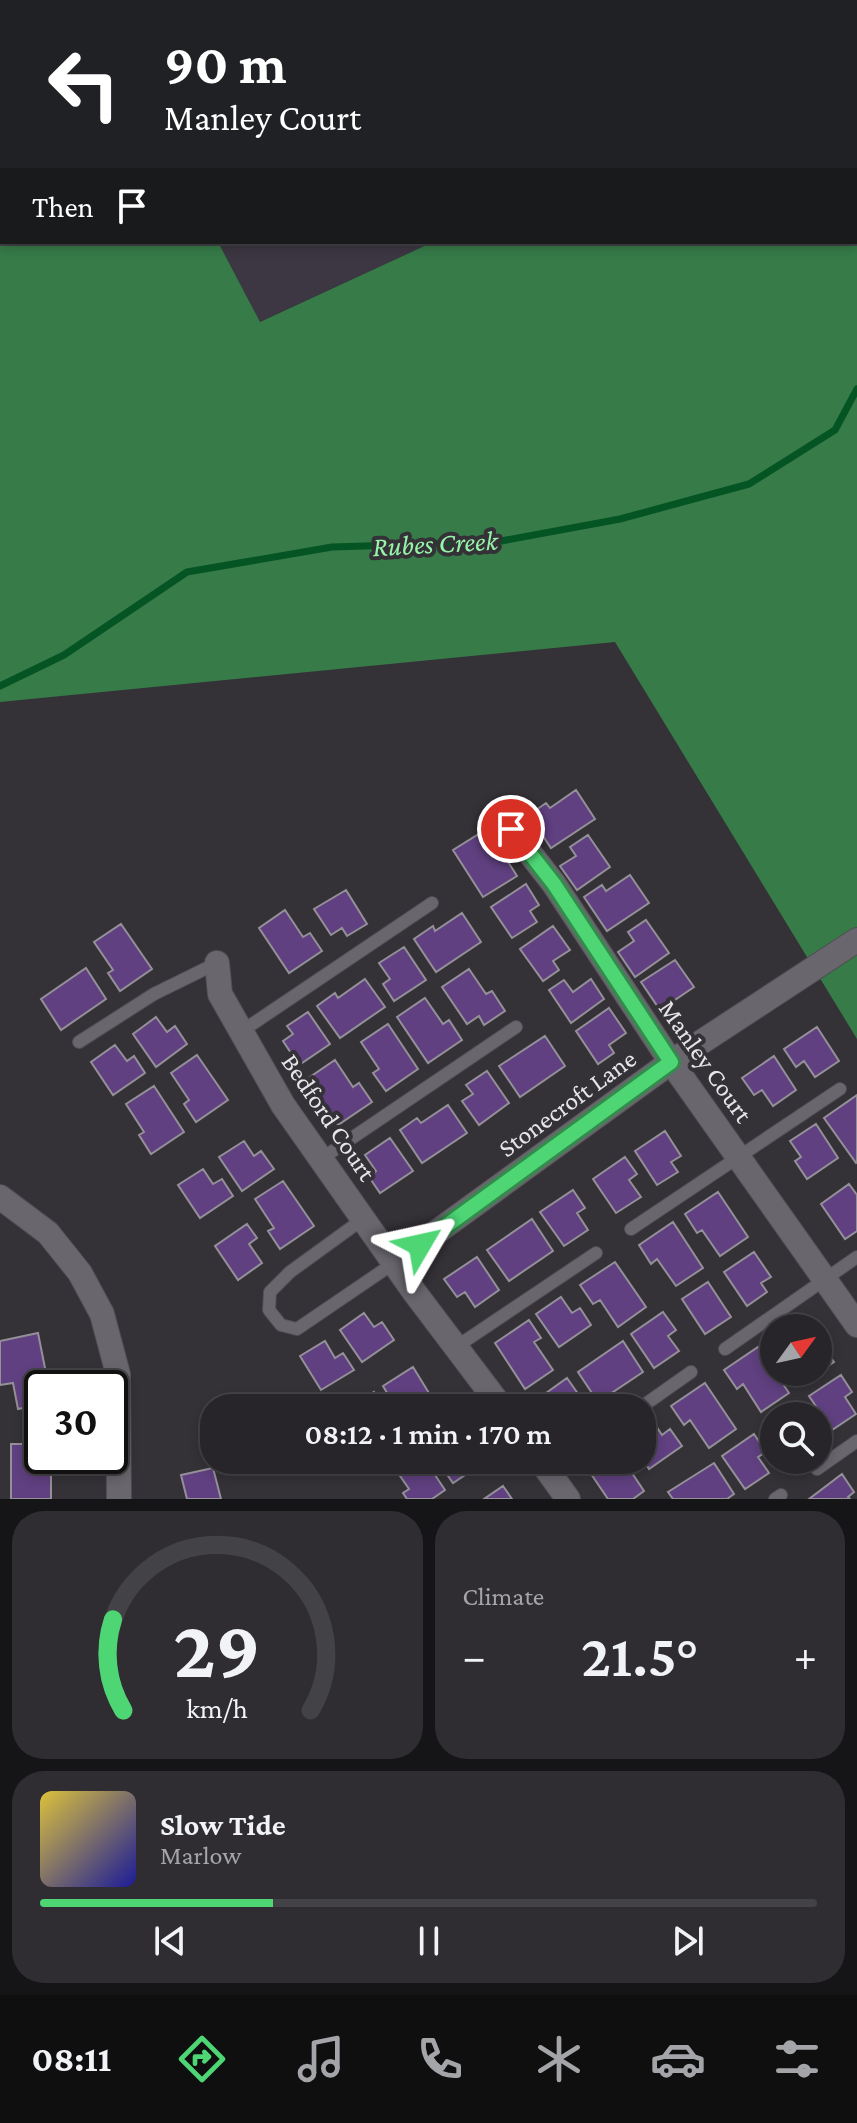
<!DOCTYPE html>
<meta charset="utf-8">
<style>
:root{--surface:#272529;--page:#2f2d31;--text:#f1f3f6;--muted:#a4a5a8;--line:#434246;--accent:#4ed675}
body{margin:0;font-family:"Crimson Pro",serif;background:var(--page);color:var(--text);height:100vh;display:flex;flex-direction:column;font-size:30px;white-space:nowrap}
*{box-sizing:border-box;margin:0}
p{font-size:26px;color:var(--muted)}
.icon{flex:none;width:44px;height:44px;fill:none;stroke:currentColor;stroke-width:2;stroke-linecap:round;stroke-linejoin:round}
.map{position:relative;height:1499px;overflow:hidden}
.details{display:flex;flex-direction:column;gap:12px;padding:12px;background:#151417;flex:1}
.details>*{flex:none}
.banner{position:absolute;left:0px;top:0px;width:858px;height:244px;box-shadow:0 4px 12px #0003,0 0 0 2px var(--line);background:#202124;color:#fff;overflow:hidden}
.needle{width:52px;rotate:57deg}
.fabs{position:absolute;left:760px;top:1314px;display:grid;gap:16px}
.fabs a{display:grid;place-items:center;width:72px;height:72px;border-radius:50%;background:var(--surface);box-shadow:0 4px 12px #0003,0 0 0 2px var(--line);font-size:40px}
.speed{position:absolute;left:24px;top:1370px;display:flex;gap:16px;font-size:40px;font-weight:700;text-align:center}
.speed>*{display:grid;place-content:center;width:104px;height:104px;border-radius:50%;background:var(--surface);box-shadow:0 4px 12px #0003,0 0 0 2px var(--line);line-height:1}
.speed .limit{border:4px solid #111;border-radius:12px;background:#fff;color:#111}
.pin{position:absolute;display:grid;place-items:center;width:68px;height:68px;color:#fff;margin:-34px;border:4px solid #fff;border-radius:50%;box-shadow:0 2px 8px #0007}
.me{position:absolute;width:88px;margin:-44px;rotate:54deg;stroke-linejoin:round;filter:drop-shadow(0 0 6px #0008)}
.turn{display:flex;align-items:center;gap:28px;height:168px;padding:0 32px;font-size:36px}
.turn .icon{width:104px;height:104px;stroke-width:2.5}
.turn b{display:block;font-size:56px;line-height:68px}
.then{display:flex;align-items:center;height:76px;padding:0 32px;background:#0003;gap:16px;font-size:30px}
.big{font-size:60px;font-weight:600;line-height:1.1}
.details .card{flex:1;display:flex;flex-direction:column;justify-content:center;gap:12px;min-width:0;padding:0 28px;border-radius:32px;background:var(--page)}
.details .dial{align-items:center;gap:0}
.dial svg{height:208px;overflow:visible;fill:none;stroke:var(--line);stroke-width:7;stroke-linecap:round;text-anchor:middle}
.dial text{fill:var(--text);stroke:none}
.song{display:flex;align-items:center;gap:24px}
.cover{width:96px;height:96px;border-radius:12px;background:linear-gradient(135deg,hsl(50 70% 55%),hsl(240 70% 35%))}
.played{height:8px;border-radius:4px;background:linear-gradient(90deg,var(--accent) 30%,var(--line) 30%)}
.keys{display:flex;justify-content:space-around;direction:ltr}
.heat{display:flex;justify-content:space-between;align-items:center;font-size:44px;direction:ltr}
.details .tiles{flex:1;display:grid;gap:12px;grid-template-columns:1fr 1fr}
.card:last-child{grid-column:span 2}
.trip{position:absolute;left:200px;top:1394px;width:456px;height:80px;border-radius:32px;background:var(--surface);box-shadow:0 4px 12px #0003,0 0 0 2px var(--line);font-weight:600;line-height:80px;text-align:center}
.menu{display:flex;height:128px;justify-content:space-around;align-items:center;background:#100f10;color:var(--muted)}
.menu .icon{width:56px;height:56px}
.menu .active{color:var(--accent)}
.menu b{font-size:36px;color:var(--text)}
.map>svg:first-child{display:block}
.built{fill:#3c3743}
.forest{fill:#367b48}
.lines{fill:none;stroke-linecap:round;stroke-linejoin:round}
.stream{stroke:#045523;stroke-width:7}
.building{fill:#604080;stroke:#939097;stroke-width:2}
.service-casing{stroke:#504e53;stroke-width:14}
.minor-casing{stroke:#504e53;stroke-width:26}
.service{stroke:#69666d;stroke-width:12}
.minor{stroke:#69666d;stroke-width:24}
.route-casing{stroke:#338b4c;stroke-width:20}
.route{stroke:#4ed675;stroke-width:14}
.labels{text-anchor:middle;stroke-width:8;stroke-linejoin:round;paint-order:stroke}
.street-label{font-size:26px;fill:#e7e5e9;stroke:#343137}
.water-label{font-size:28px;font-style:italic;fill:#96f4a9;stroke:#343137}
</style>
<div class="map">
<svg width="857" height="1499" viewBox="0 0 857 1499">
<rect width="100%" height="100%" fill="#343137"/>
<path class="built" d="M94,0H857V46L856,2Z
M218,242H433L259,322Z"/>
<path class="forest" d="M0,0L95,2H2V242H218L260,322L433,242H856L857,46V1039L615,642L0,702Z"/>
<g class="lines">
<path class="stream" d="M0,686L64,655L187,572L332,547L496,542L620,519L749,484L835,430L857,389"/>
</g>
<path class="building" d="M576,790L595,819L551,848L529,815L546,803L550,808Z
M482,832L499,860L505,857L517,876L483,897L453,850Z
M588,835L610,867L577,890L560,866L576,856L570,847Z
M630,875L649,903L607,931L584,897L602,885L606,891Z
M526,884L539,905L530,911L537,922L512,938L491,907Z
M346,890L367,924L347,936L342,928L331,935L314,909Z
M285,910L303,937L310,933L322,951L289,973L259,928Z
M462,913L481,942L436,972L414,939L433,926L435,931Z
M646,920L669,953L635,977L618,952L634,941L628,932Z
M121,924L152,969L120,991L108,973L113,970L94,942Z
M553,926L570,950L553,961L559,970L543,981L520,949Z
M404,947L426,980L394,1001L383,984L390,979L379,963Z
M675,960L694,987L660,1010L641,982Z
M86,968L106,999L61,1030L41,999Z
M469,969L486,994L492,991L505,1011L484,1025L479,1016L467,1024L442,987Z
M365,979L385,1007L340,1038L317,1006L335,993L338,998Z
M591,979L604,999L571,1023L549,990L564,980L573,992Z
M425,998L443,1024L449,1020L462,1040L428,1063L397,1017Z
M609,1008L626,1033L609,1045L614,1053L598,1064L576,1031Z
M308,1012L330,1044L299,1065L283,1041L293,1034L287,1026Z
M156,1017L167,1032L175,1026L187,1044L156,1067L133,1034Z
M388,1024L418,1069L386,1091L373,1073L379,1069L361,1042Z
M817,1027L839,1061L815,1077L804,1061L796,1067L784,1049Z
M545,1036L565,1066L520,1097L499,1066Z
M115,1045L127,1061L134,1056L145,1073L113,1095L91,1062Z
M197,1055L228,1100L196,1122L184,1104L189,1100L171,1073Z
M774,1056L796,1090L773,1106L762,1090L754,1095L742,1078Z
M335,1060L353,1087L359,1083L372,1102L338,1125L307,1079Z
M487,1071L509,1103L479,1125L462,1101L473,1094L466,1085Z
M154,1086L184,1132L151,1154L139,1135L144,1132L126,1104Z
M857,1095V1162L856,1163L824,1118Z
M448,1105L467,1133L422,1163L400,1130L417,1118L421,1123Z
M816,1124L838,1158L807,1179L795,1161L801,1157L790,1141Z
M665,1131L681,1156L671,1162L678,1172L657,1185L635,1151Z
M390,1138L413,1171L380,1193L369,1177L376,1171L365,1155Z
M244,1141L254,1156L261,1151L274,1169L242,1191L219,1157Z
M625,1157L637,1174L629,1180L641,1197L616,1213L593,1179Z
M203,1169L213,1184L222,1179L233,1196L200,1218L178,1185Z
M283,1181L314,1226L280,1249L268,1231L274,1228L255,1199Z
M849,1184L857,1195V1231L845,1239L821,1204Z
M573,1190L585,1208L577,1213L588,1230L564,1246L540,1212Z
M718,1192L748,1237L720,1256L702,1230L697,1233L685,1214Z
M532,1219L553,1251L509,1281L487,1250Z
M673,1222L703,1268L676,1286L657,1259L651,1264L639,1245Z
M247,1224L257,1238L249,1244L262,1263L238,1280L215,1246Z
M754,1252L771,1277L761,1283L767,1292L747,1306L724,1272Z
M477,1257L499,1290L475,1307L465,1292L457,1297L444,1279Z
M615,1262L646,1307L618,1327L600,1300L593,1304L580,1285Z
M708,1282L731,1317L705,1334L682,1299Z
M561,1297L572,1313L580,1308L591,1325L559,1347L536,1314Z
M663,1312L676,1330L668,1336L679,1351L654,1368L631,1334Z
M364,1313L374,1327L382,1322L394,1340L362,1362L340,1330Z
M803,1317L810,1328H787Z
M529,1320L541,1338L534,1342L553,1370L525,1389L495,1343Z
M38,1333L49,1388H42V1404L18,1409L13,1383L0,1385V1341Z
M818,1339L834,1362L803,1383L796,1372H818Z
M325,1341L335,1358L343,1353L354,1370L321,1390L300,1356Z
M623,1341L643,1372L598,1402L578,1372Z
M758,1347L789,1393L761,1412L743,1384L737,1389L724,1370Z
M413,1367L429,1393L419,1398L426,1408H396L383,1386Z
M841,1375L852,1392L845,1397L856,1414L832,1430L809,1396Z
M567,1378L588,1408H540L535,1401Z
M705,1383L736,1429L709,1448L690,1420L684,1425L671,1406Z
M374,1392L384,1408H349Z
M801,1403L810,1416H781Z
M651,1418L662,1435L670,1429L682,1446L649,1469L642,1458V1425Z
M754,1434L766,1452L758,1457L769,1473L745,1489L722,1456Z
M11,1444H42V1456H51V1499H11Z
M417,1460H425L445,1490L432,1499H407L403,1493L409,1489L398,1473Z
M437,1460H476L480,1465L453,1483Z
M593,1460H631L626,1464L644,1491L633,1499H608L585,1465Z
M714,1463L734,1494L727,1499H673L668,1492Z
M213,1468L221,1499H187L181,1475Z
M842,1474L854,1492L848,1497L850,1499H809Z
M503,1486L512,1499H484Z"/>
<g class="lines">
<defs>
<path id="service" d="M840,2L844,0
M242,1031L432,903
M79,1042L154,994L217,963
M321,1159L516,1027
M363,1219L290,1272L270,1292L269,1310L281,1325L297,1329L394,1263
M631,1229L840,1089
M456,1347L596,1253
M725,1349L857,1257
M640,1408L691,1372
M817,1469L857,1441
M549,1472L566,1460
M775,1499L781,1495"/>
<path id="minor" d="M511,829L554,884L671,1062L857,1325
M217,963L220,994L283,1105L415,1293L502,1408
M0,1197L48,1233L80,1273L102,1314L118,1374L119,1499
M394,1263L671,1062L857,940
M540,1460L568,1499"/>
</defs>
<use href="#service" class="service-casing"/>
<use href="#minor" class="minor-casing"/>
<use href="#service" class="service"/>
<use href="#minor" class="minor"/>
</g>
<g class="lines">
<defs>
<path id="route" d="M420,1245L671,1062L554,884L511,829"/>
</defs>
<use href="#route" class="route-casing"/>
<use href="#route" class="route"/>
</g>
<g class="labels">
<g class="street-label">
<text transform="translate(706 1061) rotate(55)" y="9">Manley Court</text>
<text transform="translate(567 1103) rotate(-36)" y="9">Stonecroft Lane</text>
<text transform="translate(329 1117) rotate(56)" y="9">Bedford Court</text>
</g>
<g class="water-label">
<text transform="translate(435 543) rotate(-3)" y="10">Rubes Creek</text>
</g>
</g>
</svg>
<div class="fabs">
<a><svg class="needle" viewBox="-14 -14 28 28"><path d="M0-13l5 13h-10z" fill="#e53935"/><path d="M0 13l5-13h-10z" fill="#a4a5a8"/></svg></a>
<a><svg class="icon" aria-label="search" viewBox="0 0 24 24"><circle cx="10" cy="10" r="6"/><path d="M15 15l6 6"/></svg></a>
</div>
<div class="speed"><div class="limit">30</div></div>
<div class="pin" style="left:511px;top:829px;background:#d93025"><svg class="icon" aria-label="arrive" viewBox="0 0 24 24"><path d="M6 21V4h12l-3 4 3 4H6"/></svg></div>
<svg class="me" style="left:420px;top:1245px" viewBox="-20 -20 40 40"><path d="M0-17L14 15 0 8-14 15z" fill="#4ed675" stroke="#fff" stroke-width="4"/></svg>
<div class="trip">08:12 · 1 min · 170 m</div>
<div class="banner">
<div class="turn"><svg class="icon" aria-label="left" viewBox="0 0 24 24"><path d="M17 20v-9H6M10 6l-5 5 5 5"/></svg><div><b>90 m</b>Manley Court</div></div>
<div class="then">Then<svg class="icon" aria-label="arrive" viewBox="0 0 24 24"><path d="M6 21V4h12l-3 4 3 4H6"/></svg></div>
</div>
</div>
<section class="details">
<div class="tiles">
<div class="card dial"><svg viewBox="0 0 100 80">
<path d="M14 69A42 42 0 1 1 86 69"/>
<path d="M14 69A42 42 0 0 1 10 34" stroke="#4ed675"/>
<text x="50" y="56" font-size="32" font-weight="700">29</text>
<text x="50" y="72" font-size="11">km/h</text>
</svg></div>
<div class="card"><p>Climate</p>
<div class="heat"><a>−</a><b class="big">21.5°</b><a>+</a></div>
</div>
<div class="card">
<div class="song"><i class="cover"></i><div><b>Slow Tide</b><p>Marlow</p></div></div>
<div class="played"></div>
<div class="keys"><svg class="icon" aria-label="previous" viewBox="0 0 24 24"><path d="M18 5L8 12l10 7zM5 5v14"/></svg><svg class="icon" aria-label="pause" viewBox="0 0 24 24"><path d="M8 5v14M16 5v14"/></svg><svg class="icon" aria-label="next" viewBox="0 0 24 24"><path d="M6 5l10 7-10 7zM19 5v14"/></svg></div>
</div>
</div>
</section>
<nav class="menu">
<b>08:11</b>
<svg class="icon active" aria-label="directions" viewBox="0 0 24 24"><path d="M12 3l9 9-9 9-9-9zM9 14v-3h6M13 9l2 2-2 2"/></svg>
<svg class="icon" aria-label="music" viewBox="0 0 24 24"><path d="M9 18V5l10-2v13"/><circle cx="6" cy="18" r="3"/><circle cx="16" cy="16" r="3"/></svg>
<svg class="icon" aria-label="phone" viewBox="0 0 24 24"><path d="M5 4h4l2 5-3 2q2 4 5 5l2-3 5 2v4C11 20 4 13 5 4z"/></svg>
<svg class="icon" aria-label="climate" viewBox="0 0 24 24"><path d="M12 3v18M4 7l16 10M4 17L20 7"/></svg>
<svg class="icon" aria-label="car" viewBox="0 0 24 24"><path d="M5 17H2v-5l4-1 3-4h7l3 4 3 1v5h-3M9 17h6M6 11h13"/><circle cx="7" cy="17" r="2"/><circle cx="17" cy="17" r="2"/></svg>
<svg class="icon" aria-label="filters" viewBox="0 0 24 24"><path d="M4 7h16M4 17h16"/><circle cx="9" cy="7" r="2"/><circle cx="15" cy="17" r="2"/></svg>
</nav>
